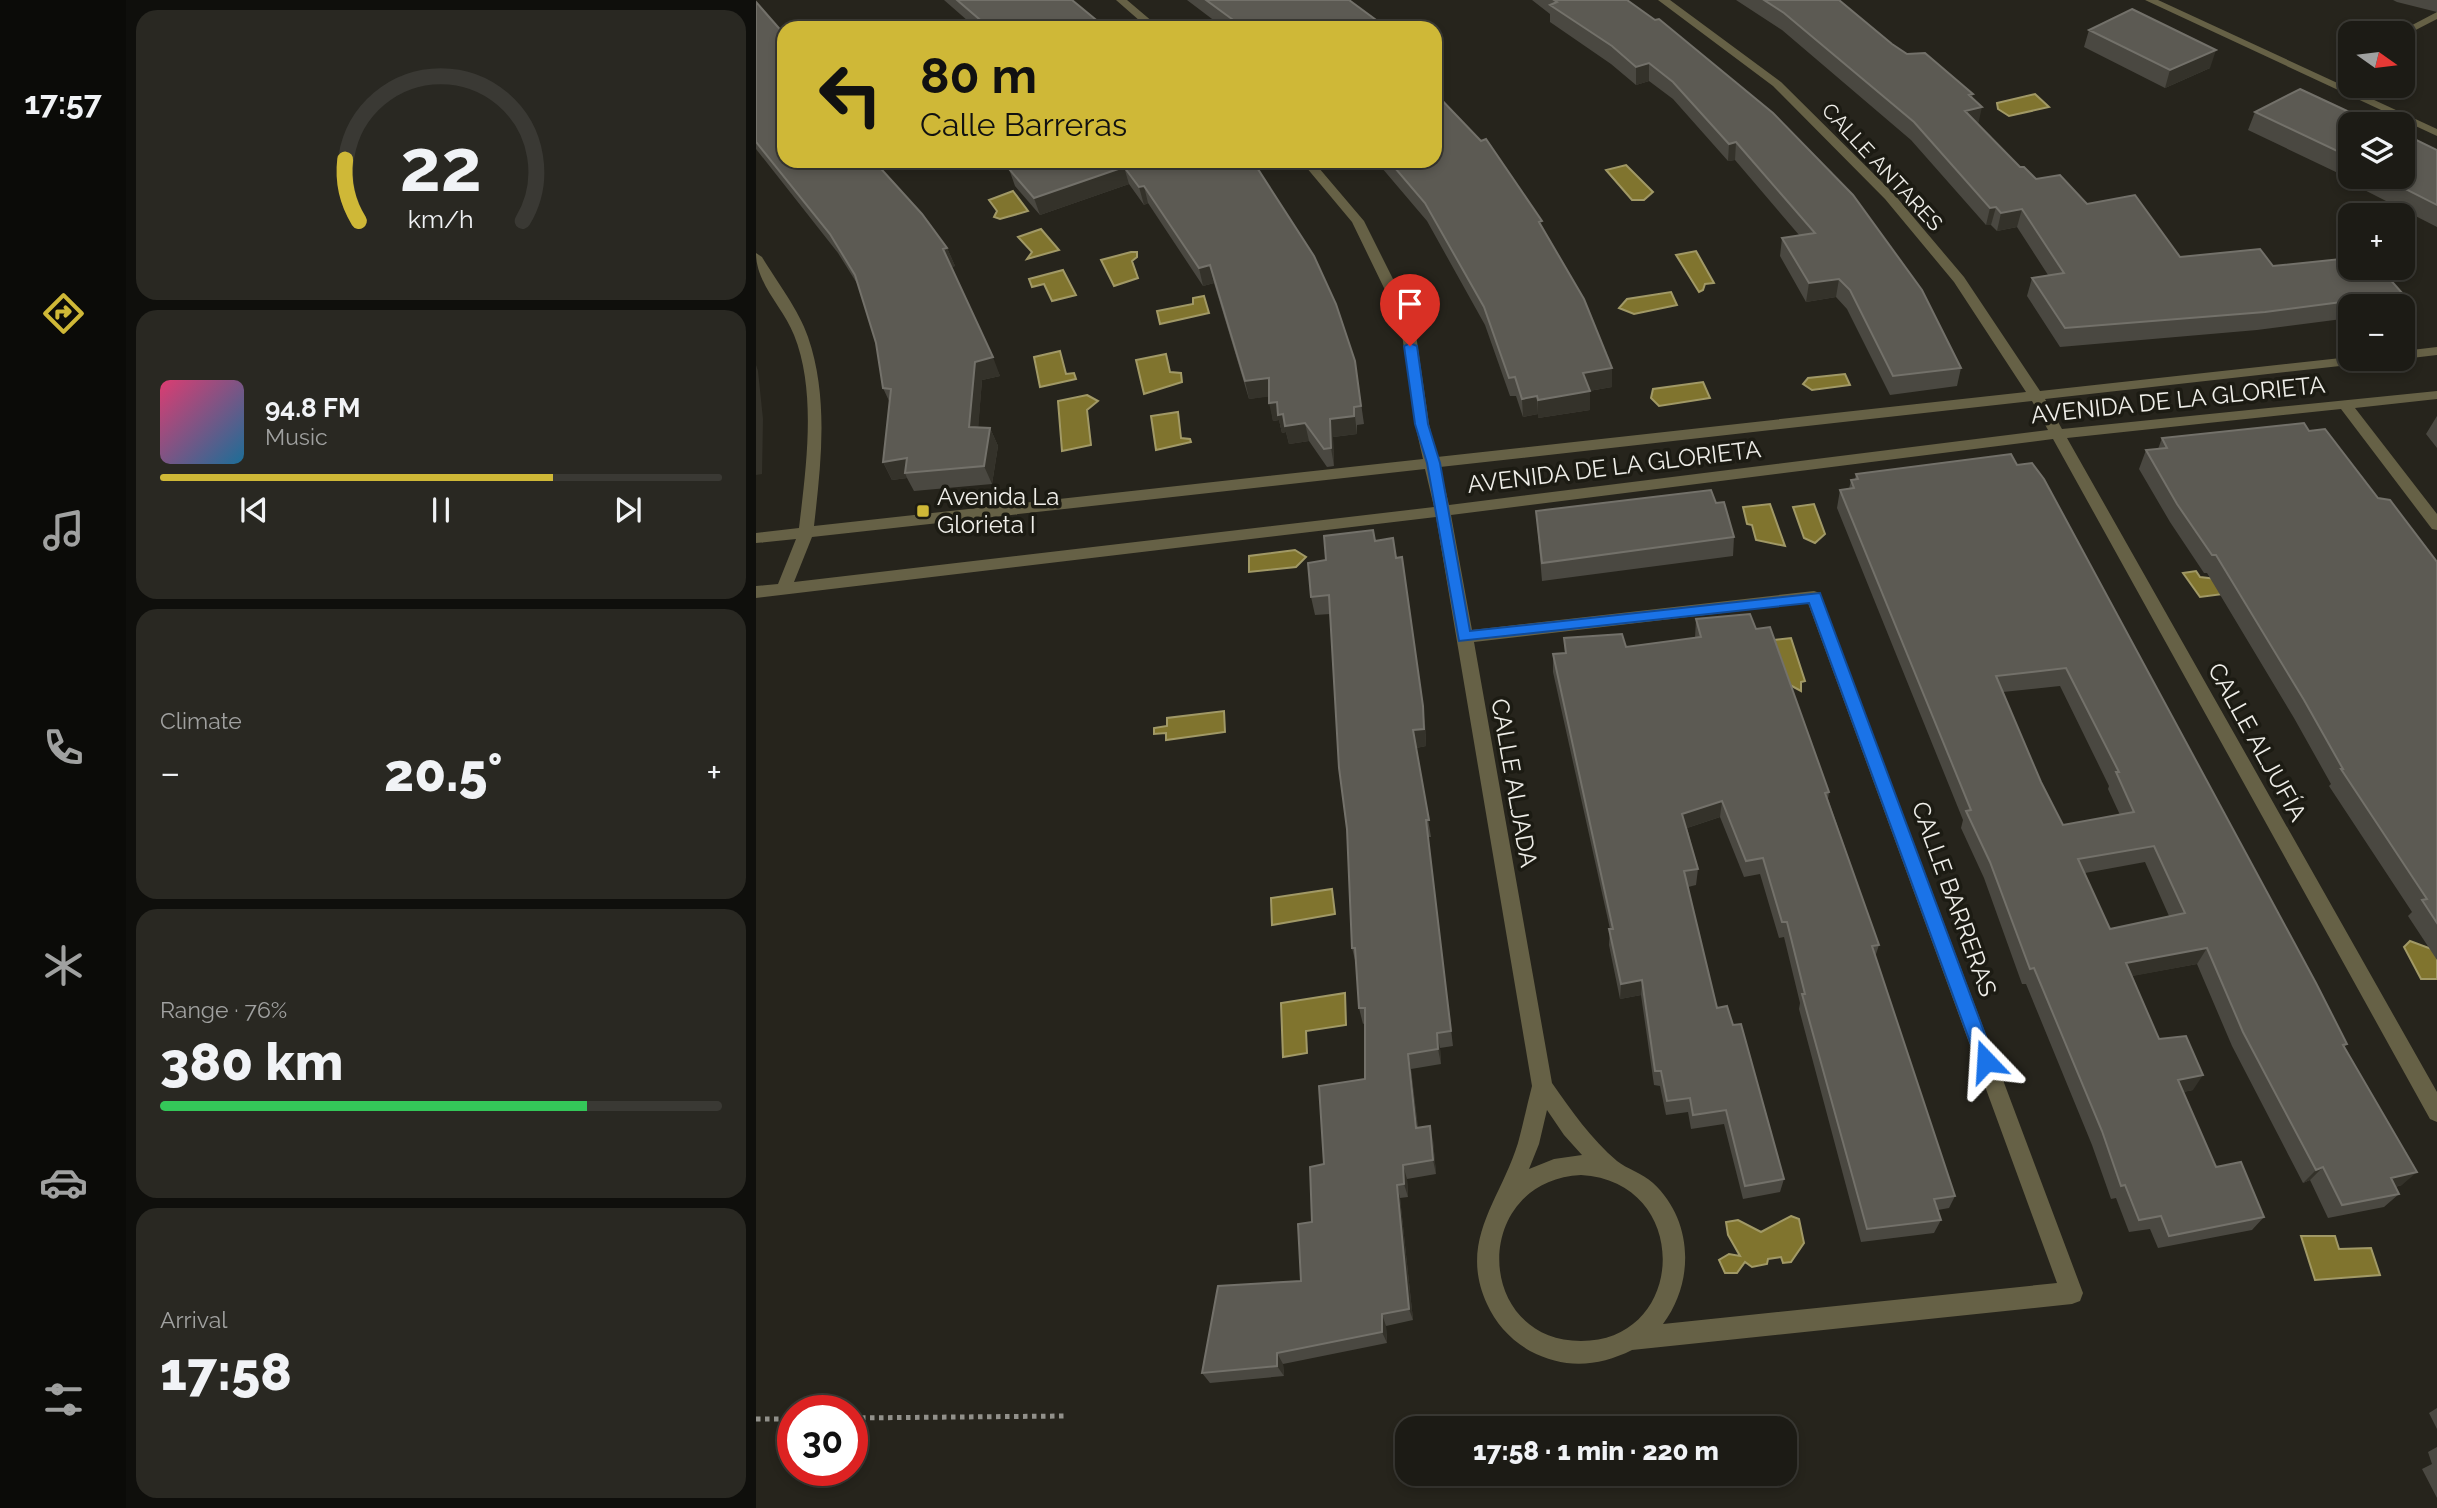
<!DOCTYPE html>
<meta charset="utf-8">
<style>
:root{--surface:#1c1b15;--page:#292822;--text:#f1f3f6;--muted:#a0a1a0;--line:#3a3934;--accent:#cfb837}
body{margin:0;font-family:Raleway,sans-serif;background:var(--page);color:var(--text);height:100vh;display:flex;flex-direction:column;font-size:26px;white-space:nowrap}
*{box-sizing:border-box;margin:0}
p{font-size:23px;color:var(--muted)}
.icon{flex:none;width:38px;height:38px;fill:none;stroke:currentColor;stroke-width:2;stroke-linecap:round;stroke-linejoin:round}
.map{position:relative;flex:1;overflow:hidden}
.side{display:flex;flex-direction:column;gap:10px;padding:10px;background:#0f0f0c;width:630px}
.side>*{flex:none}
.hud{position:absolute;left:21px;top:21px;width:665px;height:147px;border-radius:21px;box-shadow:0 4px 10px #0003,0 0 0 2px var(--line);background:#cfb837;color:#111;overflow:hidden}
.needle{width:46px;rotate:104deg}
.fabs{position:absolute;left:1582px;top:21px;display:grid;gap:14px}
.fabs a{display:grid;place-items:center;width:77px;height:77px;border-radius:14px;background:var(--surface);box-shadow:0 4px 10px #0003,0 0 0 2px var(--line);font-size:35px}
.speed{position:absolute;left:21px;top:1395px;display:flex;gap:14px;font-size:35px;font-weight:700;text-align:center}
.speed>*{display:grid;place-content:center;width:91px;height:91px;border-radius:50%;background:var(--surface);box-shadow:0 4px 10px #0003,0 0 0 2px var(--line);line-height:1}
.speed .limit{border:10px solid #d22;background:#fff;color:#111}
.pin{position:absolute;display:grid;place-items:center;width:60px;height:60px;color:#fff;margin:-72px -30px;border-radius:50% 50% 50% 0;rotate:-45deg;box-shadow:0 0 7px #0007}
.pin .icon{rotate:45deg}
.me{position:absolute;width:77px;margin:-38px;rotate:340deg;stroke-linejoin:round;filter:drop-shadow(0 0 5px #0008)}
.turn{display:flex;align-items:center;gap:24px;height:147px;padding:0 28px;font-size:32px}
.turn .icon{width:91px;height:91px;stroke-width:2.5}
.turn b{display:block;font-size:49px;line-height:60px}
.big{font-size:52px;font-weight:800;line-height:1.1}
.side .card{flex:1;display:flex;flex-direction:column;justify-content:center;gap:10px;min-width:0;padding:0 24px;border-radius:21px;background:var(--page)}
.side .dial{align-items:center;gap:0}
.dial svg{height:182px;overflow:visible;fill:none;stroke:var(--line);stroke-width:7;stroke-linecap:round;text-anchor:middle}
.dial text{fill:var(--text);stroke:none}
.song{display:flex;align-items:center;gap:21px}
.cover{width:84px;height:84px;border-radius:10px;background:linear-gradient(135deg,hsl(340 70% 55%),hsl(200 70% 35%))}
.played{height:7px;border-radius:4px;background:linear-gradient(90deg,var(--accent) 70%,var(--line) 70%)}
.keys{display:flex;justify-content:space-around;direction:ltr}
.heat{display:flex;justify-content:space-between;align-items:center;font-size:38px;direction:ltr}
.charge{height:10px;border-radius:5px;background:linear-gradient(90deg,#34c759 76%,var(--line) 0)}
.trip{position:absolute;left:639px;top:1416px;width:402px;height:70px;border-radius:21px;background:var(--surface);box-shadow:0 4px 10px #0003,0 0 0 2px var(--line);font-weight:800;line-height:70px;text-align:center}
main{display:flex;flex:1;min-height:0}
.menu{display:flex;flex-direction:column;width:126px;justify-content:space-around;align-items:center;background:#0b0b08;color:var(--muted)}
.menu .icon{width:49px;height:49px}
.menu .current{color:var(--accent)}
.menu b{font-size:32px;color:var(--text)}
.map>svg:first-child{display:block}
.water{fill:#80742e;stroke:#a19966;stroke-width:2}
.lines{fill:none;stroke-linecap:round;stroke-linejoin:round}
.path{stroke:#92918b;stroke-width:5;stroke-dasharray:4.5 4.5;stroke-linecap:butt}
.minor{fill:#666146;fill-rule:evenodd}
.wall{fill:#4a4841;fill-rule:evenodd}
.shaded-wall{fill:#34322a}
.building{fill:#5c5a53;stroke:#73716a;stroke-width:2;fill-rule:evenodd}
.route{fill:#1a73e8;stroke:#114b97;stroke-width:2}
.poi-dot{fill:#cfb837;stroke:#1c1b13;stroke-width:2.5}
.labels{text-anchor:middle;stroke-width:7;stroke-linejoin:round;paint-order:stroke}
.far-street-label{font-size:21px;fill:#efeee9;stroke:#1c1b13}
.street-label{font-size:24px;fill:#efeee9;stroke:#1c1b13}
.poi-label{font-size:24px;fill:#efeee9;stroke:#1c1b13;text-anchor:start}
</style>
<main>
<nav class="menu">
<b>17:57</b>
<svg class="icon current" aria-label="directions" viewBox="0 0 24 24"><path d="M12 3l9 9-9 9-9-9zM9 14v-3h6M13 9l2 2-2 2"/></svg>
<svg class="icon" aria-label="music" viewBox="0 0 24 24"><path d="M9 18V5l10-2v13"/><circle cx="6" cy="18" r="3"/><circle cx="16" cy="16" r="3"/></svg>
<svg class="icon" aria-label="phone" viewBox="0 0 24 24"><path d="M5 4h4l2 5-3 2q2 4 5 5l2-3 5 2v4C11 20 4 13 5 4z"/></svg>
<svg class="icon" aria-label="climate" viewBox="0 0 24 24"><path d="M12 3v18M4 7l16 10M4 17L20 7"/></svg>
<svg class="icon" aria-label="car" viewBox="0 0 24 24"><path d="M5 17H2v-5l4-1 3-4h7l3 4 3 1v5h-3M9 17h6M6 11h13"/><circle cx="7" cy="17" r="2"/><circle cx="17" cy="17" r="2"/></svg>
<svg class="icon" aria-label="filters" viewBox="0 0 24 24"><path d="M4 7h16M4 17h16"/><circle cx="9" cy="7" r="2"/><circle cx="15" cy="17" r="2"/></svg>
</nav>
<section class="side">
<div class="card dial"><svg viewBox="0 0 100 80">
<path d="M14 69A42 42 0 1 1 86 69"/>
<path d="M14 69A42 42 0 0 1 8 42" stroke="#cfb837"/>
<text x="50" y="56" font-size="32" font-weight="700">22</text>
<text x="50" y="72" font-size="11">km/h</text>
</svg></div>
<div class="card">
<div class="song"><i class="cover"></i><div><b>94.8 FM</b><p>Music</p></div></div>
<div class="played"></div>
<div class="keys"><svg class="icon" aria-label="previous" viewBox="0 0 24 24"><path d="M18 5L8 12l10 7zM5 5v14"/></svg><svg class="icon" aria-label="pause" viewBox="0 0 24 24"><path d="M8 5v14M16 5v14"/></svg><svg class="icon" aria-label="next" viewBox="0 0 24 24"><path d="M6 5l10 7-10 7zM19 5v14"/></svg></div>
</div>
<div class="card"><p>Climate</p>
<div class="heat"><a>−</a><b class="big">20.5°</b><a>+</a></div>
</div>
<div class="card"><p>Range · 76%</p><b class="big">380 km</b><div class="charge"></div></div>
<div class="card"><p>Arrival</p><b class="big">17:58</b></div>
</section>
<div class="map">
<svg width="1681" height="1508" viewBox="0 0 1681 1508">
<rect width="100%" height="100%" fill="#26241c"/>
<path class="water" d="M1279,94L1293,107L1253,116L1242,109L1241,103Z
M870,165L897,192L888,200H876L850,170Z
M257,191L272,211L244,219L238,217L241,211L233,200Z
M285,229L303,250L271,259L276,252L262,237Z
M940,251L958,283L949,284L947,290L943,292L920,255Z
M375,252H381V257L376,261L382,278L358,286L345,260Z
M307,270L320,295L296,301L288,284L276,287L273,279Z
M915,292L921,305L878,314L863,308L871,299Z
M448,296L453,313L404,324L401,311L437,304V298Z
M304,351L310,374L318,373L320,379L284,387L278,357Z
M410,354L414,372L425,373L426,382L388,394L380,360Z
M1089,374L1094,385L1056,390L1047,384L1052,378Z
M947,382L954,398L903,406L895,398L897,389Z
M331,395L342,401L331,410L335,445L306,451L302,401Z
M422,412L425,438L434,439L435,442L400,450L395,416Z
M1014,504L1029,546L1000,540L996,525L991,524L987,507Z
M1058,504L1069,534L1059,543L1048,538L1037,507Z
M539,550L550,557L540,567L493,572V556Z
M1440,571L1444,577L1461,579L1490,591L1444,597L1427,573Z
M1035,638L1049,681L1045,682V691L1032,684L1017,640Z
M468,711L469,732L410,740V733L398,734V728L411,726V718Z
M576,889L579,914L516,925L515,898Z
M1654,941L1681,951V979H1665L1648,947Z
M589,993L590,1025L550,1031L551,1053L527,1057L525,1003Z
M1035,1216L1043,1219L1048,1243L1035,1262L1027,1263L1025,1257L1012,1259L1011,1264L996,1267L989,1262L981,1273H969L963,1260L973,1254L984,1256L972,1235L970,1222L982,1220L1005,1232Z
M1545,1236H1579L1583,1249L1615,1248L1624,1275L1559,1280Z"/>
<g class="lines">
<path class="path" d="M96,1418L309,1416
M0,1419H37"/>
<path class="minor" d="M360,0H371L404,28H392Z
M902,0H914L1025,82L1137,193L1208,277L1284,391L1594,357L1618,359L1611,363L1289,399L1306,429L1681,391V399L1599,408L1681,514V530L1676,529L1585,409L1311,438L1681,1092V1122L1674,1119L1297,439L695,515L716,630L1058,591L1064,593L1327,1293L1324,1301L1316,1304L876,1350C842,1367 808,1369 774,1351C755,1340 740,1324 731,1304C702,1241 744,1201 762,1143C767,1125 771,1105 776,1086L680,517L0,598V586L22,584L40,539L0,543V533L43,528C50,468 61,392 38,335C27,307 0,284 0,253L6,257C21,282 43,310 52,337C73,398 65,464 58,526L667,459L659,424L644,321L596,222L545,161H557L608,221L658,321L673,424L681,457L1270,392L1198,282L1129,199L1017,86ZM1276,401L1292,430L693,505L684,467ZM669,469L678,507L38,582L56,537ZM1052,603L1301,1283L907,1324C939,1281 937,1220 897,1183C886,1173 871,1169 861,1161C835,1139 815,1110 796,1083L718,642ZM791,1110L808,1135L826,1155L798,1159L773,1169L783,1144ZM825,1175C936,1181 932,1341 825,1341C718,1341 714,1181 825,1175Z
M1389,0H1402L1681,129V136Z
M1681,12V19L1650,35L1641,33Z
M1681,347V355L1647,359H1645L1647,351Z"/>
</g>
<path class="wall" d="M188,0H316L350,28H220Z
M431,0H593L631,28H468Z
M776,0H871L1205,368L1201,386L1134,395L1091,309L1080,297L1050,302L1024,256L1026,238L1043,235L979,160L972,161L917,99L893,81L880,85L855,64L794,22V14Z
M980,0H1083L1136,44L1216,98L1222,124L1264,167L1280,179L1331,204L1424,257L1517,266L1647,294L1641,306H1594V318L1501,330L1304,347L1271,296L1276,278L1292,275L1261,227L1241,231L1235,225H1230L1155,140L1026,30Z
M1637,0H1681V12L1641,2Z
M0,2L28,161L191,248L199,266L195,267L244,376L226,380L222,427L234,428L242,446L236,484L158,491L151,478L136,480L127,462L134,403L127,388L120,343L102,285L82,253L0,149Z
M1333,30L1454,68L1409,88L1328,47Z
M1499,112L1594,124V177H1647L1681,150V227L1581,176L1582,173L1492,130Z
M256,161H496L599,361L608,424L601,425V434L577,437L578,466L571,467L553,441L533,444L530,432L526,433L523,420L517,421L513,396L493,399L458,283L447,286L392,203L388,205L373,184L284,215L259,186L253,169L258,167Z
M620,161H679L787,228L856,387L833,391L834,410L782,418V414L767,417L760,396H754L729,325L671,221Z
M1681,416V448L1670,434Z
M1553,431L1622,498L1681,562V960L1652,916L1656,912L1573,786L1575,784L1538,718L1451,573H1448L1414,522L1383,469L1390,450L1402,449L1406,438Z
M1255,454L1591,1044L1588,1047L1646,1185L1639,1187L1643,1194L1628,1207L1572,1218L1554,1180L1547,1183L1476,1046L1441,964L1375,976L1403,1039L1437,1090L1427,1092L1460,1167L1508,1217L1496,1230L1402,1248L1394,1229L1373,1232L1360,1198L1355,1199L1336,1145L1270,984H1266L1228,878L1205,828L1207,820L1081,508L1084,490L1093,489L1095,480L1099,479L1100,474ZM1304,686L1353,786L1352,789L1364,815L1307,825L1285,782L1247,692ZM1389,862L1413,916L1354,929L1329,873Z
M960,503L978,537L977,556L786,581L780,511Z
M619,541L669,723L670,746L660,748L675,837H672L697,1046L684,1048L685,1064L655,1069L662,1128L677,1140L680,1174L651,1179L652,1197L644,1198L657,1320L630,1326L631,1343L527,1364L528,1376L454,1383L446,1373L545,1281L556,1222L568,1164L609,1079V1023L607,1024L603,1008L600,964L596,948L591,829L574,614L559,615L555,597L570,560Z
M940,619L1000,629L1073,792L1072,799L1123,945L1119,957L1199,1196L1193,1208L1182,1210L1185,1220L1178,1233L1105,1242L1043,1009L1044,1003L1028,937L1023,938L1004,874L988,877L964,817L931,828L942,869L940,885L932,887L961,1008L1028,1179L1024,1192L987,1199L968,1124L935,1129L932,1112L910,1115L904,1086L898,1085L885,995L864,999L853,945L854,929L797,672V654L809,653L808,638L870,647L939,638Z
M1681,1408V1429L1673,1413Z
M1681,1447V1498L1666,1469L1676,1464L1672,1452Z"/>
<path class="shaded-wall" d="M235,22L237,28H230L229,24Z
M490,23L491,28H485L484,25Z
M1460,50L1454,68L1409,88L1414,70Z
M893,63V81L880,85V67Z
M1217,94L1214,110L1226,107L1222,125L1206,129L1213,95Z
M980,142L979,160L972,161L973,144Z
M368,167L373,184L284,215L278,198Z
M388,186L392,203L388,205L383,187Z
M1240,207L1235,225H1230L1234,208Z
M1266,209L1261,227L1241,231L1245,213Z
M191,248L199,266L194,268L187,249Z
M454,265L458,283L447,286L443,268Z
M1083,279L1080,297L1050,302L1053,283Z
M237,357L244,376L226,380L221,445L213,427L219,362Z
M0,365L2,371L7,419L6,474L0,475Z
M856,368V387L827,392V373Z
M513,378L517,396L493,399L489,381Z
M834,391V410L782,418V400Z
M781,396L782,414L767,417L766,399Z
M521,402L527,414L549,423L553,441L533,444L530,432L526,433L523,420L517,421L513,403Z
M598,407L601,434L577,437L578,466L575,448L574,419Z
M234,428L242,446L236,484L228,466Z
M151,458L149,473L151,478L136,480L127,462Z
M646,557L669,723L670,746L660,748L657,730Z
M966,801L964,817L925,830L926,814Z
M1451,948L1441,964L1361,979L1370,963Z
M886,980L885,995L864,999L865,984Z
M681,1033L684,1048L685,1064L682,1049Z
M652,1054L655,1069L663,1142L660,1128Z
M1447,1075L1437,1090L1412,1095L1422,1080Z
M674,1126L677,1140L680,1174L677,1160Z
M647,1165L651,1179L652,1197L648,1184Z
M1567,1167L1554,1180L1547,1183L1560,1170Z
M1661,1172L1646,1185L1620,1191L1635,1178Z
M641,1185L644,1198L657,1320L653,1309Z
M626,1314L630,1326L631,1343L626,1332Z
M521,1353L527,1364L528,1376L521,1366Z"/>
<path class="building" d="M201,0H316L350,28H242L235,22L229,24Z
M450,0H593L631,28H496L490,23L484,25Z
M798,0H871L899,20L903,19L1017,113L1097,195L1166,290L1205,368L1137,376L1094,290L1083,279L1053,283L1026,238L1059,233L980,142L973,144L917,82L893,63L880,67L856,46L794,5L801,2Z
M1008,0H1083L1136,44L1151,54L1169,53L1217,94L1213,95L1226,107L1209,111L1264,167H1268L1280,179L1304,175L1331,204L1379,195L1424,257L1504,249L1517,266L1594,258V268H1624L1647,294L1509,312L1309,328L1276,278L1308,273L1266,209L1245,213L1240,207L1234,208L1158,122L1028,13Z
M0,2L28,34V161H118L166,214L191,248L187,249L237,357L219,362L213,427L234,428L228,466L149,473L151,458L127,462L135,389L127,388L120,343L99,275L74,234L0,142Z
M1376,9L1460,50L1414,70L1333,30Z
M1544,89L1619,124H1594V161L1588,158L1592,156L1499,112Z
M679,93L725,141L730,139L786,221L783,222L828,299L856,368L827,373L834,391L782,400L781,396L766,399L759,377L753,378L728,307L669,203L633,161H679Z
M1650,135L1681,150V205L1626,177H1647V137Z
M259,161H496L498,163L558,256L580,304L599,361L605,406L598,407V416L574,419L575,448L568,449L549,423L529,426L527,414L522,415L521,402L513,403V378L489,381L454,265L443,268L388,186L383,187L368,167L278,198L253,169L263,165Z
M1548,423L1553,431L1569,429L1622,498L1634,500L1681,562V923L1666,900L1671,899L1585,769H1587L1548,700L1460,555H1456L1421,504L1390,450L1411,448L1406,438Z
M1255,454L1261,465L1276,463L1288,479L1560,983L1591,1044L1587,1045L1661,1172L1635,1178L1643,1194L1586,1205L1567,1167L1560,1170L1487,1032L1451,948L1370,963L1403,1039L1430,1036L1447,1075L1422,1080L1460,1167L1485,1162L1508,1217L1413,1236L1405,1216L1383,1220L1369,1185L1365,1186L1346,1131L1278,968L1274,969L1234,862L1210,811L1215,810L1084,490L1098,488L1095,480L1102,479L1100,474ZM1310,668L1363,772H1360L1378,812L1307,825L1285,782L1240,676ZM1398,846L1429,913L1354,929L1322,859Z
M955,490L960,503L968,502L978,537L786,563L780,511Z
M617,530L619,541L637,538L640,558L646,557L667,706L668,729L657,730L673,820H670L695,1031L681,1033L682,1049L652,1054L660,1128L674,1126L677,1160L647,1165L648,1184L641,1185L653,1309L626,1314V1332L521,1353V1366L446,1373L462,1286L545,1281L542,1224L556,1222L554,1167L568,1164L563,1086L609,1079V1008H603L599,948H596L591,829L583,768L573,595L555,597L552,563L570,560L568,536Z
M994,614L1000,629L1014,627L1073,792L1069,793L1123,945L1116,946L1199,1196L1178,1199L1185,1220L1111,1229L1046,994H1049L1031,922H1026L1007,858L990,861L966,801L926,814L942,869L928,871L961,1008L971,1006L977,1025L985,1024L1028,1179L989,1186L970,1110L937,1115L934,1098L911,1101L905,1071H899L886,980L865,984L853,929H857L797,654L810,653L808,638L866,634L870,647L945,637L940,619Z"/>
<path class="route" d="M654,343L661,346L672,424L684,463L714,631L1064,593L1239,1061L1236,1067L1230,1070L1223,1067L1221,1061L1053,603L703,641L671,463L659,424L648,346Z"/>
<rect class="poi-dot" x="160" y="504" width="14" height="14" rx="3.5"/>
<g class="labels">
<g class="far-street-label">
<text transform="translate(1126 167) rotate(47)" y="7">CALLE ANTARES</text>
</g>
<g class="street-label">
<text transform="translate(1422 400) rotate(-6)" y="8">AVENIDA DE LA GLORIETA</text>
<text transform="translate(858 467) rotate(-7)" y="8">AVENIDA DE LA GLORIETA</text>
<text transform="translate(1501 742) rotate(61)" y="8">CALLE ALJUFÍA</text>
<text transform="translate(758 783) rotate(80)" y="8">CALLE ALJADA</text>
<text transform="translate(1198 899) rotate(70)" y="8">CALLE BARRERAS</text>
</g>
<g class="poi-label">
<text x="181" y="505">Avenida La<tspan x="181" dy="28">Glorieta I</tspan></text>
</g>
</g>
</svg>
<div class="fabs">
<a><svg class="needle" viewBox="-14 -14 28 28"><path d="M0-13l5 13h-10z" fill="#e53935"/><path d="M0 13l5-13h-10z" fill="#a0a1a0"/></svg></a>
<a><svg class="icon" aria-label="layers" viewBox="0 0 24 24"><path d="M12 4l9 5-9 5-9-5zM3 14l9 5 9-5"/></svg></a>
<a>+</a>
<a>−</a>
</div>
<div class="speed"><div class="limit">30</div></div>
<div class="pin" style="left:654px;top:346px;background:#d93025"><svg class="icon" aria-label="arrive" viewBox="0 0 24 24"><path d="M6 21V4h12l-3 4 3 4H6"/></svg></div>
<svg class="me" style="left:1230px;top:1061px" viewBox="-20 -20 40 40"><path d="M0-17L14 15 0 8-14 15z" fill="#1a73e8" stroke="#fff" stroke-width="4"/></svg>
<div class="trip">17:58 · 1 min · 220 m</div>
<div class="hud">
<div class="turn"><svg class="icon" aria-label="left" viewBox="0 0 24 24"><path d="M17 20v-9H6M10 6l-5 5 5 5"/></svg><div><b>80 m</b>Calle Barreras</div></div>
</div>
</div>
</main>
